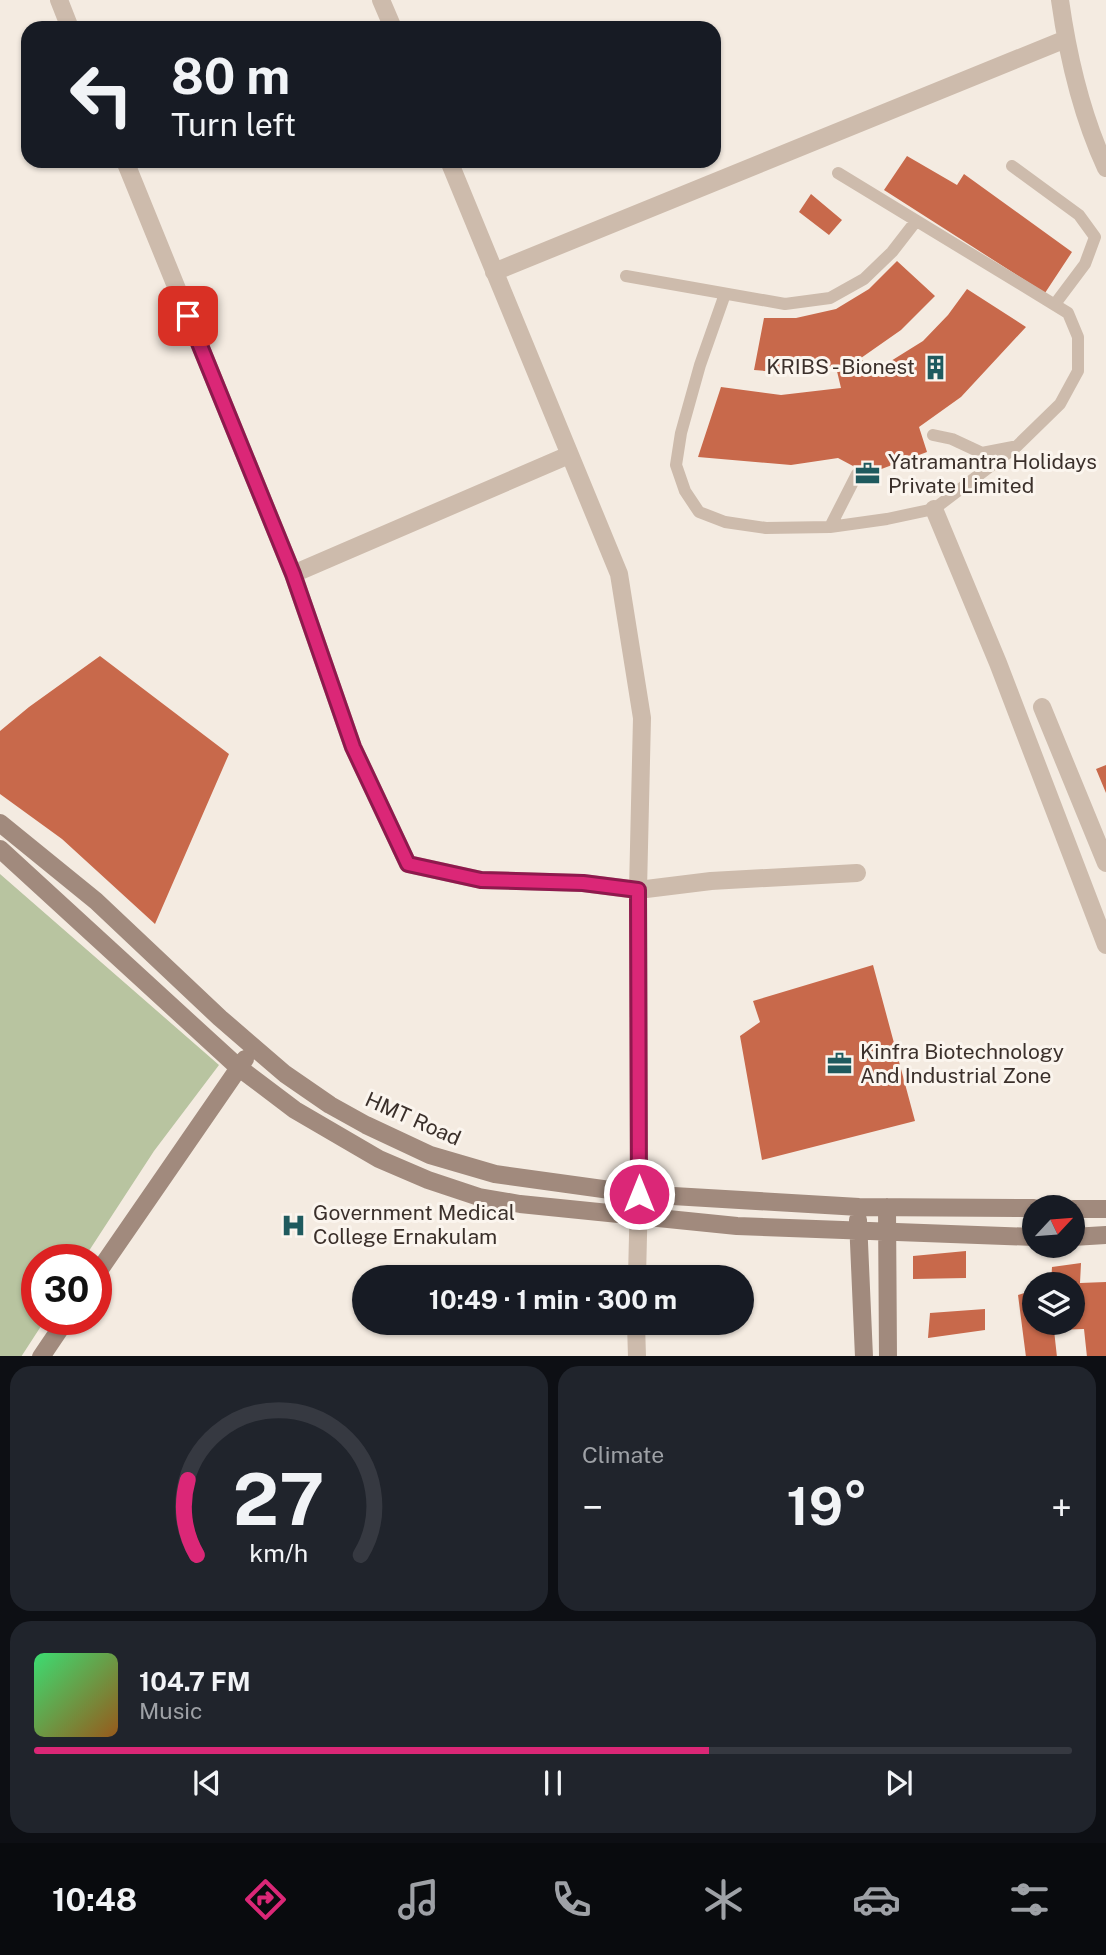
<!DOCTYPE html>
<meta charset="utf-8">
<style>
:root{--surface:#171b24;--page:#20242c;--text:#f1f3f6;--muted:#9ea1a6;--line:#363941;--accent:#db2777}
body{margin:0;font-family:"Public Sans",sans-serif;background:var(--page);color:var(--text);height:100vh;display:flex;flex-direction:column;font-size:26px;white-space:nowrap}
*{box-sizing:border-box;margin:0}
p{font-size:23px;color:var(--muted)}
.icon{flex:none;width:38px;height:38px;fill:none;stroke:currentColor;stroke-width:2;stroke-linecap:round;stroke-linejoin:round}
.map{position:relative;height:1356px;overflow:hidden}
.sheet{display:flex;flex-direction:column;gap:10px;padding:10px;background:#0d0f14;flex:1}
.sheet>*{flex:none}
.banner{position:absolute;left:21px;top:21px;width:700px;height:147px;border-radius:21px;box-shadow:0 2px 5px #0004;background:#171b24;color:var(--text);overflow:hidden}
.needle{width:46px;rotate:64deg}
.fabs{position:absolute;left:1022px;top:1195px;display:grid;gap:14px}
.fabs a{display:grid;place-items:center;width:63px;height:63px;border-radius:50%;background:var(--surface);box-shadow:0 2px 5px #0004;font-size:35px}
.speed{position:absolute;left:21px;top:1244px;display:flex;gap:14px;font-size:35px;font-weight:700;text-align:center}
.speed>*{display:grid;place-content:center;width:91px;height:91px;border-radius:50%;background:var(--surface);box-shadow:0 2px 5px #0004;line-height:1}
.speed .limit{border:10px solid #d22;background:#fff;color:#111}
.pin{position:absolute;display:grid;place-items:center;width:60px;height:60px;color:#fff;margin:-30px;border-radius:14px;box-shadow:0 4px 10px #0006}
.me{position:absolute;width:77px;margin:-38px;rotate:0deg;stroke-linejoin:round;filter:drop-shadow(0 0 5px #0008)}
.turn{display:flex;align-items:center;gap:24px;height:147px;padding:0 35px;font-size:32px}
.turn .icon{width:91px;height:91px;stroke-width:2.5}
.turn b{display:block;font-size:49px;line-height:60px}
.big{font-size:52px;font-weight:700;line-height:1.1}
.sheet .tile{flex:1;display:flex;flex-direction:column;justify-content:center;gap:10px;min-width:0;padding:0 24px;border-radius:21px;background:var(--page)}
.sheet .dial{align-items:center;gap:0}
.dial svg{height:182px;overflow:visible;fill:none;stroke:var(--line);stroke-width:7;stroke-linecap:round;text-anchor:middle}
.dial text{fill:var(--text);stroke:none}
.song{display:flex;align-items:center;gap:21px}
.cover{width:84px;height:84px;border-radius:10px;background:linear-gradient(135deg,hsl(140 70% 55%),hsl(30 70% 35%))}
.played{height:7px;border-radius:4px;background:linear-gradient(90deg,var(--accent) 65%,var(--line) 65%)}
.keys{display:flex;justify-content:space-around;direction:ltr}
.heat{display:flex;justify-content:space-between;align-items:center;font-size:38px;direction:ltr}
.sheet .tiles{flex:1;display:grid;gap:10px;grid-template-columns:1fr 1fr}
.tile:last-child{grid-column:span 2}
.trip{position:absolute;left:352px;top:1265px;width:402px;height:70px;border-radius:35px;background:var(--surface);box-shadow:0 2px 5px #0004;font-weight:700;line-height:70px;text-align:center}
.menu{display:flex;height:112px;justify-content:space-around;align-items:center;background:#090b0e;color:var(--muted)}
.menu .icon{width:49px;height:49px}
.menu .selected{color:var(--accent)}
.menu b{font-size:32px;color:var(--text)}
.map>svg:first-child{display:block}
.green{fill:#b8c4a0}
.building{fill:#c8694b}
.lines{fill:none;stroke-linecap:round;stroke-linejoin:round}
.lane{stroke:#cdbbac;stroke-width:12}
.street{stroke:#cdbbac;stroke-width:18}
.secondary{stroke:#a18a7d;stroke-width:18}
.route-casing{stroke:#8e194d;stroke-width:18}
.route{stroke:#db2777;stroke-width:12}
.labels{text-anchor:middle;stroke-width:6;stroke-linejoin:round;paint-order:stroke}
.poi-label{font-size:21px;fill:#3b302b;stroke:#fbf5ee;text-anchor:start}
.street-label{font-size:21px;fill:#3b302b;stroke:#fbf5ee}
</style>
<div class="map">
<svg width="1106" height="1357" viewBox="0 0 1106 1357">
<rect width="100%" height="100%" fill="#f4ebe1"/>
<path class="green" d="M0,874L219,1065L154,1151L83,1260H37V1320H45L21,1357L0,1356Z"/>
<path class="building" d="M907,156L957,185L964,174L1072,252L1045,293L884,190Z
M811,194L842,220L829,235L799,212Z
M897,261L935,296L901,330L861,358L870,374L923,341L948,315L967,289L1026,327L961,397L919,427L927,452L868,474L838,458L791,465L698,457L721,387L781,395L841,388L836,367L789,373L754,370L764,318H796L836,309L869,289Z
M100,656L229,754L155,924L62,839L0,794V731L29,707Z
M1106,765V793L1096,769Z
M873,965L915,1121L762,1160L740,1036L760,1022L753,1001Z
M966,1251V1278L913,1279V1256Z
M1081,1263L1080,1283L1106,1282V1357H1087L1084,1329L1054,1330L1057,1357H1026L1018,1295L1034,1290V1323H1073V1284H1051L1052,1267Z
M985,1309V1330L928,1338L930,1313Z"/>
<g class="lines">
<path class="lane" d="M1012,166L1079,215L1095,237L1085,264L1055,304
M626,276L785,304L830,298L864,279L892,252L916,221
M725,294L700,365L681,433L676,465L685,491L699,512L725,522L766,528L830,527L887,519L934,509L1017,446L1060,404L1078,371V337L1068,313L838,173
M933,435L952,439L982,453L1013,447
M830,527L857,474"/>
<path class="street" d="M59,0L70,28
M381,0L393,28
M1060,0C1068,57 1082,116 1106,168
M125,161L293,574L353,747L408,864L481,880L583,883L638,890L711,881L857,873
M449,161L619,574L642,718L638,890L639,1194L637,1278
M494,272L1066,39
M934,509L998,663L1106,945
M293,574L569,455
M1042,707L1106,863
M636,1323L637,1357"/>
<path class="secondary" d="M0,823L96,901L220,1018L285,1074L330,1105L366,1125L430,1155L495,1174L639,1194L859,1207L1034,1208
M0,849L238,1067L295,1110L379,1159L428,1180L479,1197L520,1204L737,1226L1034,1237
M887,1207L888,1357
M1073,1209H1106
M858,1220L864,1357
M1073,1237L1106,1235
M96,1275L245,1059
M41,1357L66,1320"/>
</g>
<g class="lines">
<defs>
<path id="route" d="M188,316L293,574L353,747L408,864L481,880L583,883L638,890L639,1194"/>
</defs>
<use href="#route" class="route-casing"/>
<use href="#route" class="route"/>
</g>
<defs>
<symbol id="building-bare" viewBox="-9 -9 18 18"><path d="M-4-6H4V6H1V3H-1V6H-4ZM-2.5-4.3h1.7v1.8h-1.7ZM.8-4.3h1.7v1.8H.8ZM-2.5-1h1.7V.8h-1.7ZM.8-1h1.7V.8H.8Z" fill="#1f5a5e" stroke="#fbf5ee" stroke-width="2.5" paint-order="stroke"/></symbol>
<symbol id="office-bare" viewBox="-9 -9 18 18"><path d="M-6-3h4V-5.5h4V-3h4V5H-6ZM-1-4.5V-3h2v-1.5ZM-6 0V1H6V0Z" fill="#1f5a5e" stroke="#fbf5ee" stroke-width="2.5" paint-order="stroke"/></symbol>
<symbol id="hospital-bare" viewBox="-9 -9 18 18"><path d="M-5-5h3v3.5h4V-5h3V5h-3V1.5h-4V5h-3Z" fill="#1f5a5e" stroke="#fbf5ee" stroke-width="2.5" paint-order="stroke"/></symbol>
</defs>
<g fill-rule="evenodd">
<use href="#building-bare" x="918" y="350" width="35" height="35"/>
<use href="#office-bare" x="850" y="456" width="35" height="35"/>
<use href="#office-bare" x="822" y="1046" width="35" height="35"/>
<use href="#hospital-bare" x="276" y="1208" width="35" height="35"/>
</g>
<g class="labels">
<g class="poi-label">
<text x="915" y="374" text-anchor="end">KRIBS - Bionest</text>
<text x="888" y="469">Yatramantra Holidays<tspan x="888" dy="24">Private Limited</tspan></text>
<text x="860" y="1059">Kinfra Biotechnology<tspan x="860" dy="24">And Industrial Zone</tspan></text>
<text x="313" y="1220">Government Medical<tspan x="313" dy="24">College Ernakulam</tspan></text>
</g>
<g class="street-label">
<text transform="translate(413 1119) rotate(24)" y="7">HMT Road</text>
</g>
</g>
</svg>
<div class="fabs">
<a><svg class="needle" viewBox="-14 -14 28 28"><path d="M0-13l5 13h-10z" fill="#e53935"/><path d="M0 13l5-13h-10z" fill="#9ea1a6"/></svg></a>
<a><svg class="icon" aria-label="layers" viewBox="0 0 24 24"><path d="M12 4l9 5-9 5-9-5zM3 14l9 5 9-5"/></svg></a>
</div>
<div class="speed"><div class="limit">30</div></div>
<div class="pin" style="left:188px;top:316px;background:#d93025"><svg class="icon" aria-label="arrive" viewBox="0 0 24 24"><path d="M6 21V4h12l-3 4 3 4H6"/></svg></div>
<svg class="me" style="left:639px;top:1194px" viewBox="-20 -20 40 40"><circle r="17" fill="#db2777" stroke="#fff" stroke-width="3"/><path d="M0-11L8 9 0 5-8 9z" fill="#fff"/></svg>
<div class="trip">10:49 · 1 min · 300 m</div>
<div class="banner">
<div class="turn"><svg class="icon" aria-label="left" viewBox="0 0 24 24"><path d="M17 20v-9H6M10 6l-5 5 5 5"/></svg><div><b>80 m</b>Turn left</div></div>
</div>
</div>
<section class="sheet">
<div class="tiles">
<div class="tile dial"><svg viewBox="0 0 100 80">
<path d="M14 69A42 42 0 1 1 86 69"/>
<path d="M14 69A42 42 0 0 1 10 36" stroke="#db2777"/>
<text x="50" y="56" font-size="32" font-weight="700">27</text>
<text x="50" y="72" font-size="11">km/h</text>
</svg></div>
<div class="tile"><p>Climate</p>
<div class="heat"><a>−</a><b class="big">19°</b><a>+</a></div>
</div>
<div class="tile">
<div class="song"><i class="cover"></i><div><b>104.7 FM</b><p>Music</p></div></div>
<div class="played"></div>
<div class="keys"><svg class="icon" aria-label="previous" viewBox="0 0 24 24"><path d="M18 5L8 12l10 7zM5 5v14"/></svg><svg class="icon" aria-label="pause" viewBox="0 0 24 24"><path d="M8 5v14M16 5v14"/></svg><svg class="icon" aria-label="next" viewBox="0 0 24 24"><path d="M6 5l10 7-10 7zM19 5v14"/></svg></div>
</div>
</div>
</section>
<nav class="menu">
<b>10:48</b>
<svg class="icon selected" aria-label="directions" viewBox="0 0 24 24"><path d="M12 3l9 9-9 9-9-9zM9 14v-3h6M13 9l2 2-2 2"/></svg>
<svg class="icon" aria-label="music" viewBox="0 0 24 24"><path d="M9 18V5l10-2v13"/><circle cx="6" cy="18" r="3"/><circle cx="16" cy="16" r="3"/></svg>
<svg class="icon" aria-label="phone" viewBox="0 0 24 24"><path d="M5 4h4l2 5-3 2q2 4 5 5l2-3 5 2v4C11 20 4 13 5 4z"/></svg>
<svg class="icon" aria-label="climate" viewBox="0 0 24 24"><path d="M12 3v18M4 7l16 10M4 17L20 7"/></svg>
<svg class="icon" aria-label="car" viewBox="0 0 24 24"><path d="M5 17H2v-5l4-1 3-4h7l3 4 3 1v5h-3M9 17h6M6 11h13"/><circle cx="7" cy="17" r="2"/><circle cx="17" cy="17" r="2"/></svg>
<svg class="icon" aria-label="filters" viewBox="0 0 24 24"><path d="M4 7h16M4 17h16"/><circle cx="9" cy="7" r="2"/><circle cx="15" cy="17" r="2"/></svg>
</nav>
